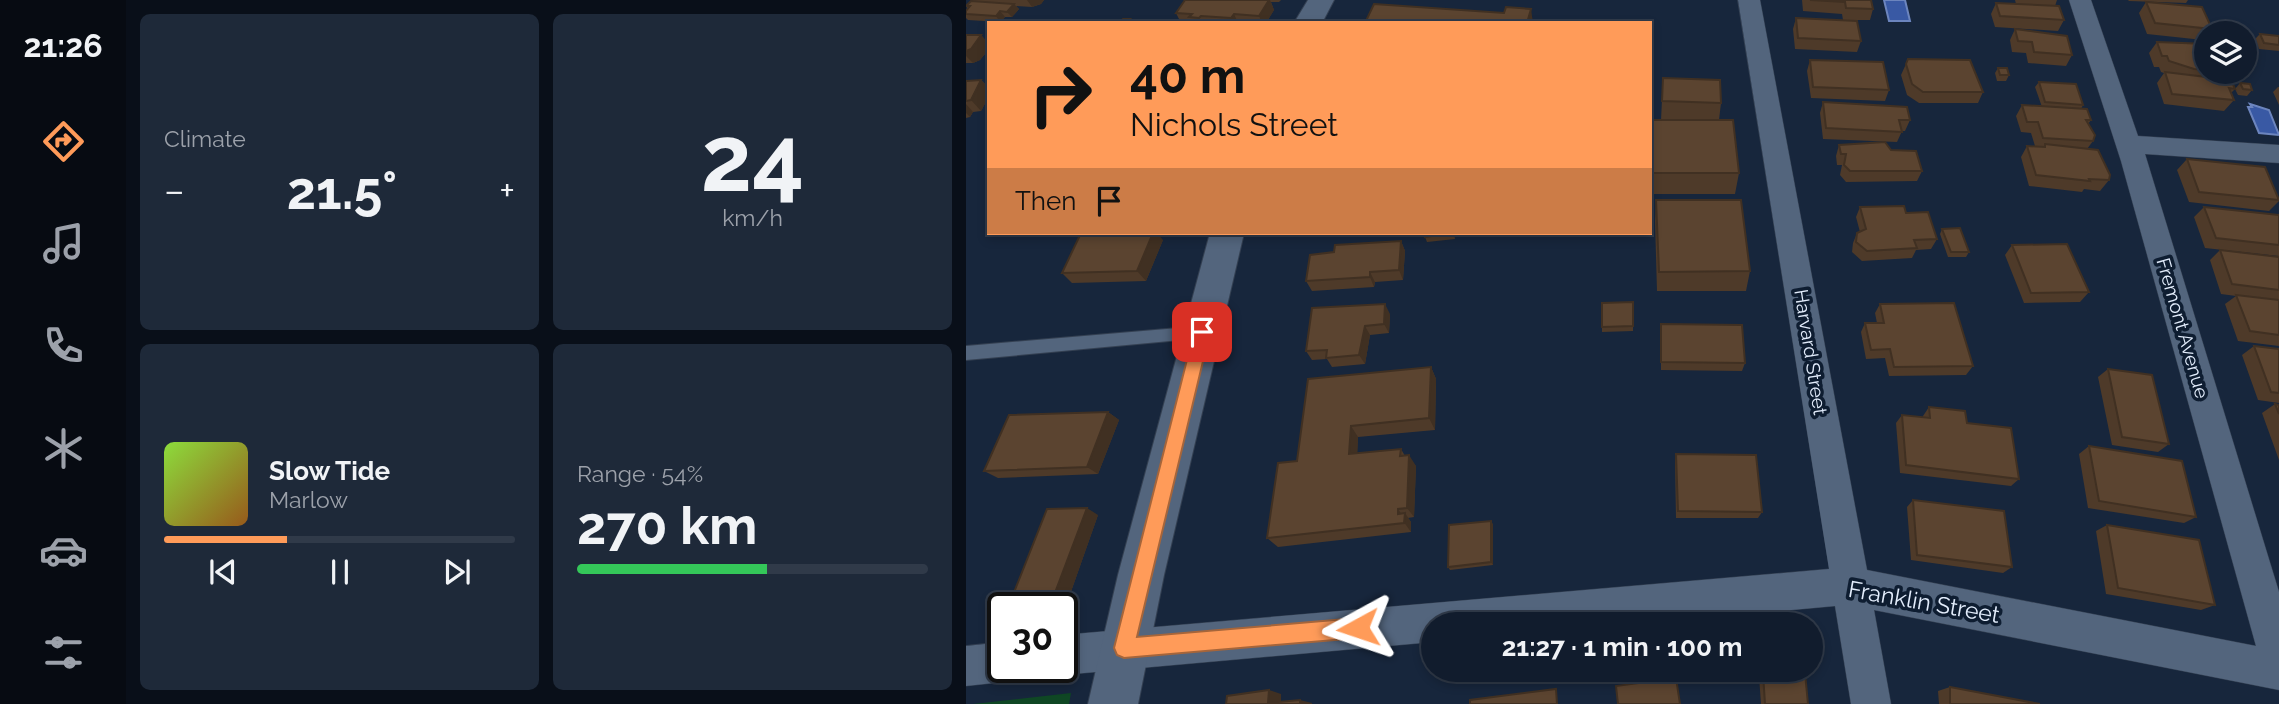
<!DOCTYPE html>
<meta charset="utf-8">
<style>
:root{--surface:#111c2d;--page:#1e2939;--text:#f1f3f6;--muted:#9ca1aa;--line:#303a49;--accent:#ff9b59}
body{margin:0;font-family:Raleway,sans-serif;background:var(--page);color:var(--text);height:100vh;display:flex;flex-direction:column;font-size:26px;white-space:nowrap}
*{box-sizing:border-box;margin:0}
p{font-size:23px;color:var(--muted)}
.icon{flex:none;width:38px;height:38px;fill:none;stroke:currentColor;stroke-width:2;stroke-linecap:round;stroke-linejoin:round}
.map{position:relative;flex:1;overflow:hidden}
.details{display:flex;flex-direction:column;gap:14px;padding:14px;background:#090f19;width:840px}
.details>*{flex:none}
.top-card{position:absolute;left:21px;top:21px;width:665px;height:214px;border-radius:0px;box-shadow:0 4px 10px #0003,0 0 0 2px var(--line);background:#ff9b59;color:#111;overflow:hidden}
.controls{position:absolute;left:1228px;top:21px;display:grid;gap:14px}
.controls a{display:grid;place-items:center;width:63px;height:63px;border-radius:50%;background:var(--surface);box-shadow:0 4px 10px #0003,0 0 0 2px var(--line);font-size:35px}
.speed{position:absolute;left:21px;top:592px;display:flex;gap:14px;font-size:35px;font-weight:700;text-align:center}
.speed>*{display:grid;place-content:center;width:91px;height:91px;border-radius:50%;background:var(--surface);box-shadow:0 4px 10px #0003,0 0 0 2px var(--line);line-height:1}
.speed .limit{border:4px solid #111;border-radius:10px;background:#fff;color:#111}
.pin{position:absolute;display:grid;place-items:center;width:60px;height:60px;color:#fff;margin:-30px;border-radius:14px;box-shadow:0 4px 10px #0006}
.me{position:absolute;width:77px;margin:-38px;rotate:265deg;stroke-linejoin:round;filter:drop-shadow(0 0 5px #0008)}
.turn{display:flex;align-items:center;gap:24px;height:147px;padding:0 28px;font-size:32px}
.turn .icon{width:91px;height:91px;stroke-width:2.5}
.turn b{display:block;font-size:49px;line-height:60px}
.then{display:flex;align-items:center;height:66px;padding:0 28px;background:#0003;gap:14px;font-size:26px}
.big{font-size:52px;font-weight:700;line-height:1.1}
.details .widget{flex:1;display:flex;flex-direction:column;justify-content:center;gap:10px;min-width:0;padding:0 24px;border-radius:10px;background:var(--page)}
.details .dial{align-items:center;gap:0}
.dial b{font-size:91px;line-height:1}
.song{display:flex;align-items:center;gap:21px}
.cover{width:84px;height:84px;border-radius:10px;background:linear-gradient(135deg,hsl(90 70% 55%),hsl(30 70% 35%))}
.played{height:7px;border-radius:4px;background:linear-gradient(90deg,var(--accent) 35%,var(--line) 35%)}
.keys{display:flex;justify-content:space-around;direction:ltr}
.heat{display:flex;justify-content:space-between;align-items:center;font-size:38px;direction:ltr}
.charge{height:10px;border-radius:5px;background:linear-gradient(90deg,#34c759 54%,var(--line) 0)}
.details .tiles{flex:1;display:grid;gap:14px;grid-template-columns:repeat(2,1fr)}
.trip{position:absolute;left:455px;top:612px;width:402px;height:70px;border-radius:35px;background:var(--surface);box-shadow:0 4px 10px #0003,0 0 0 2px var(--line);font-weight:700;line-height:70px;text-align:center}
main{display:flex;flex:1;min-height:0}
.dock{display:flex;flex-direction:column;width:126px;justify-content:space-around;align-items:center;background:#070b12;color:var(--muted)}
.dock .icon{width:49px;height:49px}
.dock .selected{color:var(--accent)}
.dock b{font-size:32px;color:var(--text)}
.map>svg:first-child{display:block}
.green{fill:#0f4724}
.water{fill:#3959a4;stroke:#6c85be;stroke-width:2}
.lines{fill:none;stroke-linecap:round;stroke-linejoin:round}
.lane-casing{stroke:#344052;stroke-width:2}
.street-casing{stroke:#344052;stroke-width:1}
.secondary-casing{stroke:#344052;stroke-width:2}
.lane{fill:#53657d;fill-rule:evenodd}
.street{fill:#53657d;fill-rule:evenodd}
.secondary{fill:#53657d;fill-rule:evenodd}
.wall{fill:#4e3a29}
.shaded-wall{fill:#403022}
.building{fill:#5b4430;stroke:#403022;stroke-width:2}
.route{fill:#ff9b59;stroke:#a6653a;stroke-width:2}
.labels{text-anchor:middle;stroke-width:7;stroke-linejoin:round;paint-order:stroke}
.street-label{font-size:19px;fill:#e3edfc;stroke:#0e1d31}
.near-street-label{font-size:23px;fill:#e3edfc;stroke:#0e1d31}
</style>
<main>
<nav class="dock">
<b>21:26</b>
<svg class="icon selected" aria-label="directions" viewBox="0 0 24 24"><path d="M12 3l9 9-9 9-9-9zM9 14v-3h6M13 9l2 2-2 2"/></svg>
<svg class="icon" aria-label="music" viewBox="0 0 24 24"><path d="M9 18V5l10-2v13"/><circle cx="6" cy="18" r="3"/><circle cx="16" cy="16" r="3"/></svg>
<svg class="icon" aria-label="phone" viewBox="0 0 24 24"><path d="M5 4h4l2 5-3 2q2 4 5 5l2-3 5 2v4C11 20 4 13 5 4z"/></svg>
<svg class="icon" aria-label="climate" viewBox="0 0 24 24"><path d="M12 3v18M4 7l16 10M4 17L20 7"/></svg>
<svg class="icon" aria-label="car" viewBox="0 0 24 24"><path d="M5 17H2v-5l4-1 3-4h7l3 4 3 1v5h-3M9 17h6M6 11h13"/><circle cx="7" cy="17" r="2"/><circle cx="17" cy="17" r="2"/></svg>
<svg class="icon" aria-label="filters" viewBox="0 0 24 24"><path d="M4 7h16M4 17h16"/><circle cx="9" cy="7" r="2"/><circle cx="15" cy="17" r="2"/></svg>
</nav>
<section class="details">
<div class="tiles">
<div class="widget"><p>Climate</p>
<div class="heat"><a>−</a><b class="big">21.5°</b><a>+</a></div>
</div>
<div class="widget dial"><b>24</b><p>km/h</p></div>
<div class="widget">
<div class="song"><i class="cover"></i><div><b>Slow Tide</b><p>Marlow</p></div></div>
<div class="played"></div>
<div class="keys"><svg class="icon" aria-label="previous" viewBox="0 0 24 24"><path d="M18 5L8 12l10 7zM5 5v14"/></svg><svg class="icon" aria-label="pause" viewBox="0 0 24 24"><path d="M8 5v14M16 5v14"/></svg><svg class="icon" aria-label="next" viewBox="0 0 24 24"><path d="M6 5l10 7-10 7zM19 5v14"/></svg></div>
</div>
<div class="widget"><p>Range · 54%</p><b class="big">270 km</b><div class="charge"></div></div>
</div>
</section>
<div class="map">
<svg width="1313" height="704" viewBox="0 0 1313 704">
<rect width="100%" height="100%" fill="#17263c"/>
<path class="green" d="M105,693L103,704H7Z"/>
<path class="water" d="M918,0H939L944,21H923Z
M1284,104L1303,110L1313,135L1293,133L1282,107H1286Z"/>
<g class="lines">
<defs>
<path id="lane" d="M236,326L241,327L244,332L241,337L236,338L0,360V346Z"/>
<path id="street" d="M772,0H794L901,570L1290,646L1155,161L1103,0H1125L1172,136L1313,145V163L1179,154L1313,592V690L908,610L925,704H885L869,606L660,625H467V642L96,675L82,669L81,667H96V635L863,569Z
M37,642V667H55L51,676L37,682L0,686V646Z"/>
<path id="secondary" d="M342,0H368L356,23H328Z
M244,233H278L198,575L172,704H122L152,575Z"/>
</defs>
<use href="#lane" class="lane-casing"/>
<use href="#street" class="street-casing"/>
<use href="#secondary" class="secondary-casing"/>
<use href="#lane" class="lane"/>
<use href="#street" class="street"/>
<use href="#secondary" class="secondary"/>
</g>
<path class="wall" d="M6,0H78L75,4L66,7L50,6L53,9L46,17H39L34,22L2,20L0,18V11L2,9L0,6L7,1Z
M219,0H315L313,2H305L308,10L300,23H215L210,13Z
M836,0H905L907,9L904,20H877L876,14L837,11Z
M1049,0H1091L1089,6L1098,20L1092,31L1029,27L1025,14L1030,3L1050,4Z
M1162,0H1222L1220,3L1163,1Z
M1180,2L1246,29L1242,33H1241L1237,40L1181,34L1173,13Z
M830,18L895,41L891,52L829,49L827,29Z
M1049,29L1106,55L1100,66L1062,63L1060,53L1046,52L1044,40Z
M1294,34L1313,36V51L1293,49L1289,39Z
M0,35H15L23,44V49L14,60L7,63H0Z
M1191,42L1241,44V72H1276L1270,80L1246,77L1269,89L1265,93L1268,100L1258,111L1198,104L1191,83L1198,73L1195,72L1193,67H1188L1183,53Z
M844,60L923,90L919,101L845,98L841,71Z
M940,64L1017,92L1012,103H953L941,95L935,75Z
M1032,68L1043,75L1040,81H1031L1029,73Z
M697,78L755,103L753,120L773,173L769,194H684V120H695Z
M15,80L23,88V96L15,111L7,112L4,117L0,118V81Z
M1073,82L1117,105L1115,109L1125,120L1122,124L1127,141L1121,149L1143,180L1134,191L1118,189L1116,192L1063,186L1055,157L1061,146H1069L1065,133L1055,132L1050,116L1056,105L1076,107L1069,87Z
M1274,83L1286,90L1281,96L1272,95L1269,89Z
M1312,87H1313V105L1307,92Z
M857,102L944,120L939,131H936L931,142L857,139L854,113Z
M873,145L925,150L956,171L951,181L880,182L874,175L876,165H871L870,156Z
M1221,159L1313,198V201L1303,211L1223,202L1211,170Z
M690,200L784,271L780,291H691L689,221Z
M894,207L940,213L971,239L965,249L950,250L946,258L896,261L886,252L887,243L891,233L894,232L890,217Z
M1238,207L1313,215V256L1239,248L1228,217Z
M976,229L1003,252L1000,257H982L974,234Z
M488,233L489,239L461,242L459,237Z
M197,240L180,281L106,283L96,273Z
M435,241L439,251L437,280L409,282L408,287L346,291L340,281Z
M1046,245L1123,292L1114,302L1058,303L1039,255Z
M1254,250L1313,257V346L1272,341L1259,304L1270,296L1255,294L1244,260Z
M667,302V331L636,332V303Z
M914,304L1007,366L1000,375L923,376L919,358L900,359L895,332L899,323H911L909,313Z
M424,314L423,333L404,335L399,364L366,367L361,359L346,360L340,351Z
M695,324L779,363L776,371L695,370Z
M1288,346L1313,349V403L1292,400L1276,355Z
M465,367L470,379L469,430L392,437L391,453L435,449L439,456L450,466L448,517L442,518L445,522V532L312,547L301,538L331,461Z
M1142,369L1203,444L1192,452L1146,445L1132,377Z
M1309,404L1313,405V460L1296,413Z
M963,407L1001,423L1053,479L1045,486L934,473L930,423L936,415L957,417V416Z
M142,412L153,420L132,474L32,478L18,471Z
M1123,446L1230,517L1218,523L1122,508L1113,454Z
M710,454L796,512L792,518H710L709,462Z
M947,500L1046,567L1037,573L945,560L941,507Z
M132,515L101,603L60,605L45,600Z
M527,524V565L484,570L482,567Z
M1141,525L1249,605L1235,610L1140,594L1130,531Z
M797,673L842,704H795L793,676Z
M984,687L1074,704H973L972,691Z"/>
<path class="shaded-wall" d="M61,0H78L75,4L66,7Z
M303,0H304L308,10L300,23H296L293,16Z
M48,4L53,9L46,17L41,12Z
M565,9L567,23H561Z
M34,11L39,17L34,22L30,16Z
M268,14L272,23H267L265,18Z
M15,35L23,44V49L14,60L7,63L0,56V51Z
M15,80L23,88V96L15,111L5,100Z
M0,104L7,112L4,117L0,113Z
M187,233H191L197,240L180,281L171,271Z
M435,241L439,251L437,280L433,270Z
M404,272L409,282L408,287L404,277Z
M419,304L424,314L423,333L418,324Z
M399,326L404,335L399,364L393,355Z
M465,367L470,379L469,430L463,418Z
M142,412L153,420L132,474L121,467Z
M385,426L392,437L391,464L383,454Z
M443,455L450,466L448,517L441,508Z
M121,508L132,515L101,603L87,598Z
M432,509L438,518L439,513L445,522V532L432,514Z
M525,521L527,524V565L525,562Z
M303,690L315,694V704L302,703Z
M334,700L346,703V704H334Z"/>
<path class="building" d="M219,0H303L293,16L268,14L265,18L235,16L233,18L223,17L226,14L210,13Z
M844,0H905L907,9L880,8L879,2Z
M5,1L48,4L41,12L34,11L30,16L0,14V11L4,6H0Z
M1180,2L1236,7L1246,29L1189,23Z
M1030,3L1093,6L1098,20L1034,16Z
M408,4L538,13L540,7L565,9L561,23H399Z
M830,18L891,21L895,41L832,38Z
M157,19H164L161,23H153Z
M1049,29L1101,36L1106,55L1068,52L1066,42L1052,41Z
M1294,34L1313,36V45L1298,43Z
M0,35H15L5,49L0,51Z
M1191,42L1241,44V70L1228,69L1203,61L1201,56H1196Z
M942,59L1004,60L1017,92H957L946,84L940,64Z
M844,60L917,62L923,90L847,87Z
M1032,68H1041L1043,75H1034Z
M1199,72L1265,80L1269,89L1263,88L1268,100L1206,94Z
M697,78L754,80L755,103L696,101Z
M15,80L5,100L0,101V81Z
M1073,82L1110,84L1117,105L1079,102Z
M1274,83L1284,84L1286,90L1277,89Z
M857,102L941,107L944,120H933L936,132L860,128Z
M1056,105L1121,109L1125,120H1120L1129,135L1127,141L1077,138L1072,122H1061Z
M684,120H767L773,173H684Z
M919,142L925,150L950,151L956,171H884L878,165L880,154H875L873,145Z
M1079,144L1132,150L1144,175L1143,180L1123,179L1124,181L1070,175L1061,146L1079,147Z
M1221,159L1299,167L1313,200L1233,192Z
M690,200H775L784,271L693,272Z
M938,206L940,213L962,212L971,239L948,240L951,248L901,251L890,242L891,233L900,229L894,207Z
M1238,207L1313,215V245L1250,238Z
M994,228L1003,252H985L976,229Z
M115,233H187L171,271L96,273Z
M459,233H487L459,237Z
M435,241L433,270L404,272V277L340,281L344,255L368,252L369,245Z
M1101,244L1123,292L1065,293L1046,245Z
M1254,250L1313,257V290L1266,284Z
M1270,295L1313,300V335L1284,331Z
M667,302V326L636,327V303Z
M988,303L1007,366L928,367L924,349L905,350L899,323H918L914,304Z
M419,304L418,324L399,326L393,355L360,358L361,350L340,351L346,308Z
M695,324L776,325L779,363L695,362Z
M1288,346L1313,349V393L1305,392Z
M465,367L463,418L385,426L383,454L435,449L434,456L443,455L441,508L432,509V514L439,513L438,523L301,538L312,463L331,461L342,379Z
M1142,369L1186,375L1203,444L1156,437Z
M1309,404L1313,405V414Z
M963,407L999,411L1001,423L1045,428L1053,479L940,465L936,415L964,418Z
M142,412L121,467L18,471L43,415Z
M1123,446L1216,461L1230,517L1133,501Z
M710,454L790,455L796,512L712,511Z
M947,500L1038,511L1046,567L951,555Z
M121,508L87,598L45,600L81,509Z
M525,521V562L482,567L483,525Z
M1141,525L1233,540L1249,605L1152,588Z
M797,673H839L842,704H799Z
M710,678L714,704H652L650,686Z
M984,687L1074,704H984Z
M590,689L591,704H504V700Z
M303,690L302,703L334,700V704H260L261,696Z"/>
<path class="route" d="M236,326L244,332L171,637L392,618L399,621L402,628L399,635L392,638L158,658L151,655L148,648L228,332Z"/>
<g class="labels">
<g class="street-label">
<text transform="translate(1217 328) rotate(74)" y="7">Fremont Avenue</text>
<text transform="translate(845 352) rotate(81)" y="7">Harvard Street</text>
</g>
<g class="near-street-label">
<text transform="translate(958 602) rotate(10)" y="8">Franklin Street</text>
</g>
</g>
</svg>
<div class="controls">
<a><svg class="icon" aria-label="layers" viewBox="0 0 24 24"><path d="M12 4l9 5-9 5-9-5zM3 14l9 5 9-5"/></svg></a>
</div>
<div class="speed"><div class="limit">30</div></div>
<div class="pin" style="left:236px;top:332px;background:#d93025"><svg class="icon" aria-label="arrive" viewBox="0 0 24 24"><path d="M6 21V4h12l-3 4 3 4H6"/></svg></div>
<svg class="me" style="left:392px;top:628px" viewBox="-20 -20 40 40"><path d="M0-17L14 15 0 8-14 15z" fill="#ff9b59" stroke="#fff" stroke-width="4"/></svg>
<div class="trip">21:27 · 1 min · 100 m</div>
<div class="top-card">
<div class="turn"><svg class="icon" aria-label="right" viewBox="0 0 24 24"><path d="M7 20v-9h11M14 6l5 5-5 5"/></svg><div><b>40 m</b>Nichols Street</div></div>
<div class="then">Then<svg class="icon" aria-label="arrive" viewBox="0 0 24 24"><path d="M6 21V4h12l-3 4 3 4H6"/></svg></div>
</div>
</div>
</main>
